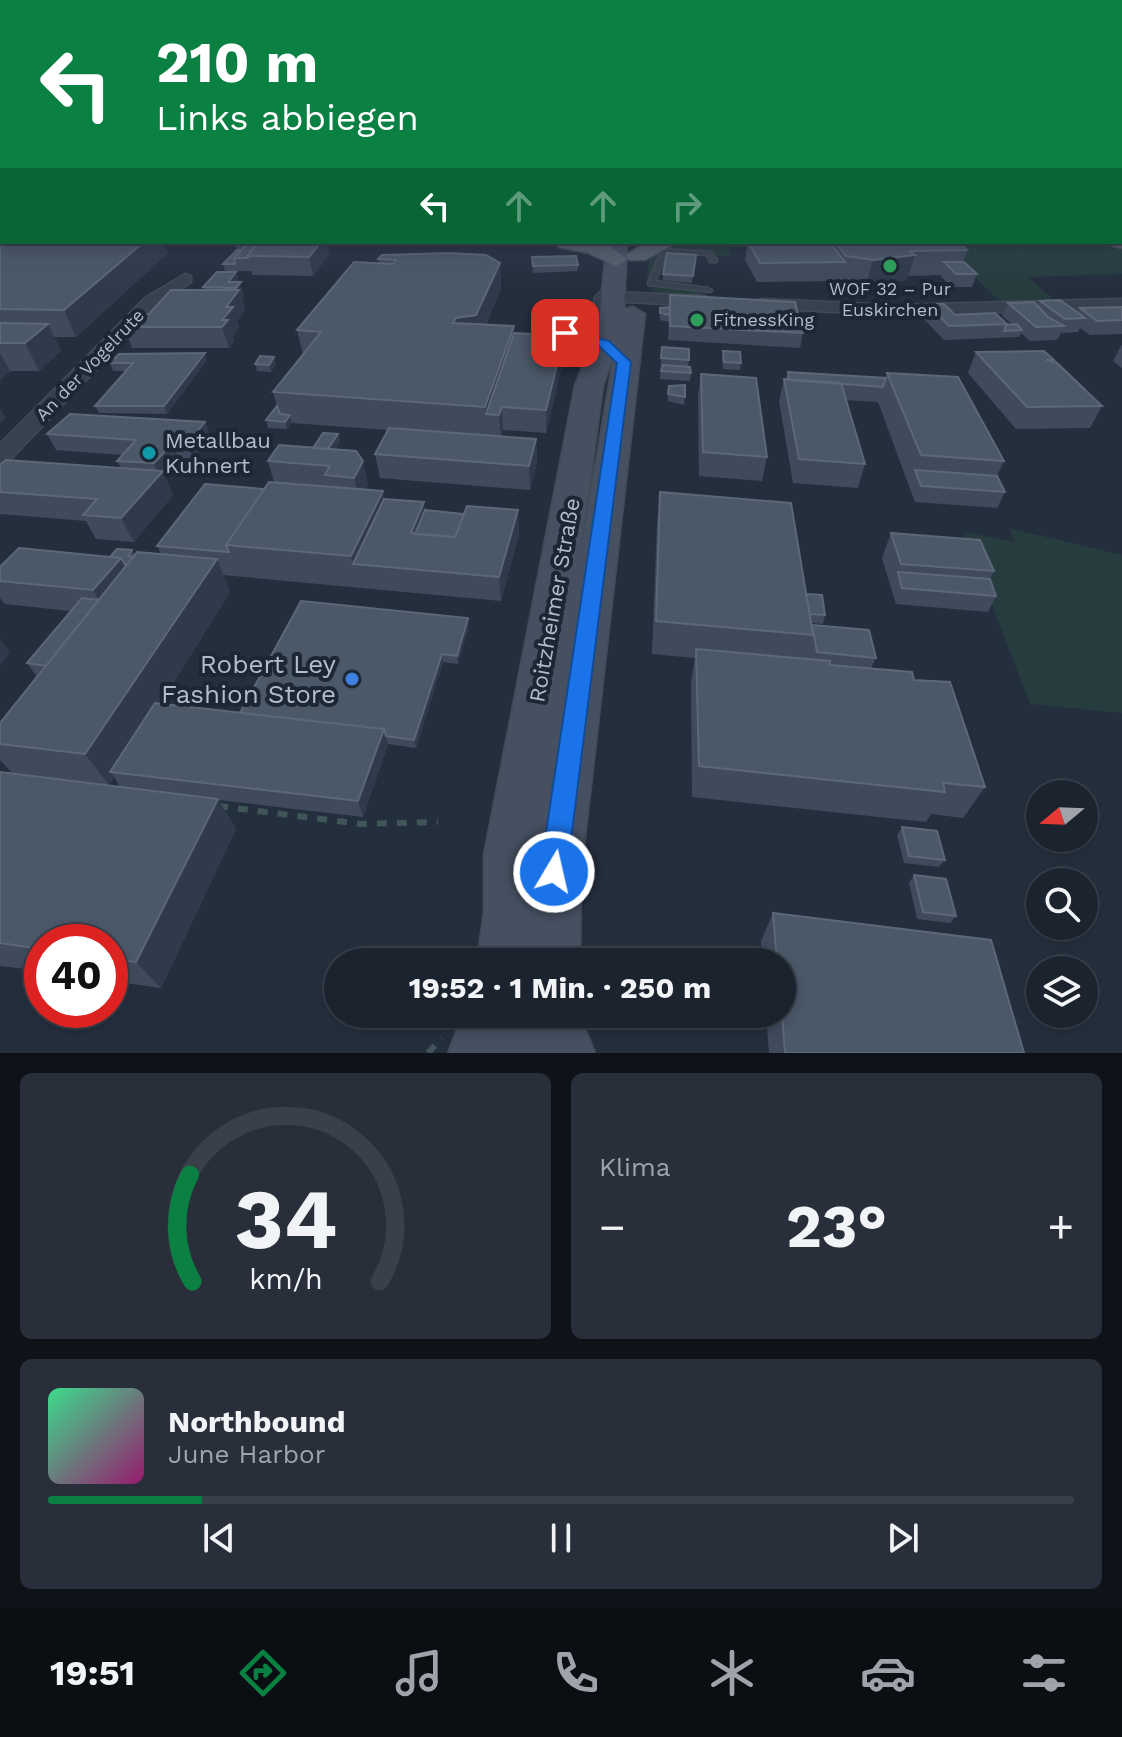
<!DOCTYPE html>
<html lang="de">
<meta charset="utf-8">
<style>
:root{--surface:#1b232e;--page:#282f3a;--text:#f1f3f6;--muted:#a0a4aa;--line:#39404a;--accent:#0b8043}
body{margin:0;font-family:"Work Sans",sans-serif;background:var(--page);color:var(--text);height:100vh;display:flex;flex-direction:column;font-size:30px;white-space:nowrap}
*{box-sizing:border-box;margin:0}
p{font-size:26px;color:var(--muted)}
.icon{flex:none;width:44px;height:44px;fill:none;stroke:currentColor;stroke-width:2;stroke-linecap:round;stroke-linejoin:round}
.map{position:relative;height:1053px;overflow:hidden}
.panel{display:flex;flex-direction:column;gap:20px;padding:20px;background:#0f1319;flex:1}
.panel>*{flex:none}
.banner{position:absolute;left:0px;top:0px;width:1122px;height:244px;box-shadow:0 4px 12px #0003,0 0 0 2px var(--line);background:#0b8043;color:#fff;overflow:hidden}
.needle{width:52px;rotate:251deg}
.controls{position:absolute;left:1026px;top:780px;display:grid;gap:16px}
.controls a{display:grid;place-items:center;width:72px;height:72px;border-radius:50%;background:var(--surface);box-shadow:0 4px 12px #0003,0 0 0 2px var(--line);font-size:40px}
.speed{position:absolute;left:24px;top:924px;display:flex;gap:16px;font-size:40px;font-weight:700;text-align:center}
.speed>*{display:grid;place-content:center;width:104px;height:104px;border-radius:50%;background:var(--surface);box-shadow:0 4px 12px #0003,0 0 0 2px var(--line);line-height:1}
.speed .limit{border:12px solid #d22;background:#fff;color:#111}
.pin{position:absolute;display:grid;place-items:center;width:68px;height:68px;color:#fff;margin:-34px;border-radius:16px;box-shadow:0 4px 12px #0006}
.me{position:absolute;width:88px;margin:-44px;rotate:9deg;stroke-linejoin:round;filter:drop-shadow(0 0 6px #0008)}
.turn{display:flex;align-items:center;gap:28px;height:168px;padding:0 24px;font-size:36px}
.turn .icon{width:104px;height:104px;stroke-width:2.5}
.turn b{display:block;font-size:56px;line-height:68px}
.lanes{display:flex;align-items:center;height:76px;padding:0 24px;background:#0003;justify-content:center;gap:40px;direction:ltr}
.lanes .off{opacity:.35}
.big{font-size:60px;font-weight:700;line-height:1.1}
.panel .widget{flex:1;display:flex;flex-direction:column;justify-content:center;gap:12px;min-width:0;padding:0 28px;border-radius:12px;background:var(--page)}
.panel .dial{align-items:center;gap:0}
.dial svg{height:208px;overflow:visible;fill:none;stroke:var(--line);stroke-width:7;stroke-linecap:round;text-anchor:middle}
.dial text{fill:var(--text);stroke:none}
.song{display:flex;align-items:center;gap:24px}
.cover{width:96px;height:96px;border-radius:12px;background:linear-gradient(135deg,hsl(150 70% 55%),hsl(320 70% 35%))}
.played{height:8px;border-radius:4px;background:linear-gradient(90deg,var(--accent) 15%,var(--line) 15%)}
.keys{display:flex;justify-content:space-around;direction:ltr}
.heat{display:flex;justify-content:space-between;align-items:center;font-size:44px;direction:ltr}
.panel .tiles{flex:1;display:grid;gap:20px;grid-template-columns:1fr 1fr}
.widget:last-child{grid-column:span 2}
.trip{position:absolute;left:324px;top:948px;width:472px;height:80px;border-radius:40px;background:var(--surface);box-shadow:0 4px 12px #0003,0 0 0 2px var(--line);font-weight:700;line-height:80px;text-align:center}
.tab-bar{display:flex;height:128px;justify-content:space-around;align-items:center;background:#0b0e12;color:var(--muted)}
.tab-bar .icon{width:56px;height:56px}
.tab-bar .active{color:var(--accent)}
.tab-bar b{font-size:36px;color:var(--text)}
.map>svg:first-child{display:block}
.green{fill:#263c3f}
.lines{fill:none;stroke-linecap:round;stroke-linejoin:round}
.lane-casing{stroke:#414a57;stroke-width:3}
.street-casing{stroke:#414a57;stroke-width:3}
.secondary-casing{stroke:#414a57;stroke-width:3}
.primary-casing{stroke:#414a57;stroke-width:3}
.path-far1{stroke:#3f5557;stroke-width:5;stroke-dasharray:7 7;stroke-linecap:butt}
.path{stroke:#3f5557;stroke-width:6;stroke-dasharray:10 10;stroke-linecap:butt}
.lane{fill:#38414e;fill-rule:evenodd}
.street{fill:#38414e;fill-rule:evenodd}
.secondary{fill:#465061;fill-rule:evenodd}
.primary{fill:#56606e;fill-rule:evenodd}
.wall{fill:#3f4b5c;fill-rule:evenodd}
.shaded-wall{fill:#2f3b4b}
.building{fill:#4b5868;stroke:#5c6777;stroke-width:2}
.route{fill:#1a73e8;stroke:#114b97;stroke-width:2}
.leisure-dot{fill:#2e9e5b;stroke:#1d2633;stroke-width:3}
.culture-dot{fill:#0f9aa8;stroke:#1d2633;stroke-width:3}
.shop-dot{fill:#3f7fe0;stroke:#1d2633;stroke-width:3}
.labels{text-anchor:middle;stroke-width:8;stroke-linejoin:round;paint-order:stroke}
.far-poi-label{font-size:18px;fill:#b4bcc9;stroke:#1d2633}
.far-street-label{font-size:18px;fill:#b4bcc9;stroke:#1d2633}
.poi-label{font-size:22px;fill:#b4bcc9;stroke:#1d2633;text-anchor:start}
.street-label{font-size:22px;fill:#b4bcc9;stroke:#1d2633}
.near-poi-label{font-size:26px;fill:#b4bcc9;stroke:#1d2633;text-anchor:end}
</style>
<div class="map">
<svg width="1122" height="1053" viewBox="0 0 1122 1053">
<rect width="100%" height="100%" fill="#242f3e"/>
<path class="green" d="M682,243L1122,246V274L1028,277L1051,297L1049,302L1003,304L944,249L730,247V257L717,256L710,251L665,249L659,251L656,272L649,276L648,285L701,291L704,296C686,296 658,299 646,285C650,253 648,248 682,243Z
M1009,528L1122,555V713L1030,704L964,532L1015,542Z"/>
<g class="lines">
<defs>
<path id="lane" d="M662,249L711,252L717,260L716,262H710L707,255L667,252L656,281L708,288L712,290L711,292L649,285L648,283Z
M610,283L617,285L603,298L595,334L578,337L558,329V325L561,324L579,331L588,330L595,297Z"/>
<path id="street" d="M0,216H2V224H0Z
M185,274L191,276V282L157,306L8,462L0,464V444L145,298Z
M613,292L705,296L714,301L705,306L607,301L605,297Z
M761,299L892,305L1122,299V309L892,315L755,308L752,304Z"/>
<path id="secondary" d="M607,242H627L624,309L633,307L645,314L581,872L580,962H477L484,913V855L575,386L599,322ZM615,349L578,569L603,386Z
M494,1014H583L585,1029L595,1053H448L457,1030Z"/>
<path id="primary" d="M1120,234L1122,248L1112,246L1109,242H1120Z
M555,242H603L628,259L616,266L588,253L558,247Z
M648,242H678L645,260H629L625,255Z"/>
</defs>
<use href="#lane" class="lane-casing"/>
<use href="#street" class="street-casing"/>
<use href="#secondary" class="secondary-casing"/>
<use href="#primary" class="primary-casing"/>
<path class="path-far1" d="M176,707L210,692"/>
<path class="path" d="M218,806L361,824L438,822
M428,1053L442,1038"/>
<use href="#lane" class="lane"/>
<use href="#street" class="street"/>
<use href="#secondary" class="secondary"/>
<use href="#primary" class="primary"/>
</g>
<path class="wall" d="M1120,171H1122V207H1120Z
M0,227L168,253L76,337H54L61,351L39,371H10L0,380Z
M237,242H326L329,254L313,276L252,275L251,271H225L223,264L237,250L235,244Z
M748,242H959L967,250L963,262L977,274L972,287H951L940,275L908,276L907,280L866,285L840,281L757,282L745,260Z
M696,255L692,283L663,280V274Z
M532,257L578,265V271L533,273Z
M378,259L500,263L501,288L486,325L514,326V333L564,336V357L546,433L503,430L501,437L536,439L537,463L530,490L380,478L375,454L388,430L292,423L287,429L268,428L266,420L277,406L273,392L303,354L297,330L379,263Z
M239,282L244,296L242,299L245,310L237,321L239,327L233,336L234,341L229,348H132L124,327L149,314L204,290L203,287Z
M670,295L803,333L800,348L668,340L669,322L660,320V308L669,307Z
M1040,301L1078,313L1080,308L1122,307V334L1090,335L1080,328L1078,332L1061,333L1057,340L1030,341L1021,333L1019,337L944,340L923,318L928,304L955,315L1012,324L1002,316L1008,303L1038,306Z
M1122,344V368L1113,361Z
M662,347L689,360L688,367L691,373L690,381L660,379Z
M723,351L741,363L740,370L723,369L722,358Z
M976,352L1054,360L1053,362L1102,406L1090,428L1016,429L968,373Z
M205,353L207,360L167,414L99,413L95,406L127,371H113L110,363Z
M274,357L276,364L271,372L257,371L255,364Z
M788,372L886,378L887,373L1004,461L997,476L1005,492L997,508L915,502L878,402L846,400L865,464L858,488L793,483L779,401L784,379H786Z
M701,374L767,457L762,481L699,476L698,396Z
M668,394L685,397L684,405L668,401Z
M205,422L211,438L193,459L179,458L164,475L173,495L134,542L96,539L86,521L0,514V465L121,468L117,461L123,455L56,450L47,434Z
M338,434L340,442L335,449L368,484L365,490L383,491L384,499L425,510L464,514L518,510L519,534L501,601L223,575L230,592L160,704L240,713L468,618L469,626L458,664L443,662L416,748L388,744L363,817L219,800L236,829L161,988L110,981V942H42V971L0,966V772L12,773L0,760V723L37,677L27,663L70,611L5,604L0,598V567L110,557L132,550L134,555L161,554L157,546L274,482L268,461L313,448ZM114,777L120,787L109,785Z
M660,492L806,594L825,615L823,624L811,623L812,627L876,658L871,668L914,680L985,787L963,818L931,814L926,822L692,797L691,681L695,658L652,654L657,524Z
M891,533L994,571L990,579L996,596L988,612L896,604L882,558Z
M902,827L945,860L939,867L904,863L897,835Z
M914,875L956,916L950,923L917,919L909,883Z
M773,913L1024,1053H769L766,1014H782V962H762L761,941Z"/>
<path class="shaded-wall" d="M2,156V182L0,183V170L1,169L0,157Z
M144,242H164L168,253L76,337L64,310Z
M321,242H326L329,254L313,276L309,257Z
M915,255L907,280L866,285L873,260Z
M500,263L501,288L478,343L453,323L456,318Z
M236,272L244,296L242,299L245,310L237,321L239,327L233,336L234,341L229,348L222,327V320L226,307L238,292L236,288L228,282Z
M48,324L61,351L39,371L25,343Z
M514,326L515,354L486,414L485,407Z
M564,336V357L546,433V410Z
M0,353L10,371L0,380Z
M205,353L207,360L167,414L164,406Z
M274,357L276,364L271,372L269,365Z
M502,407L503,430L501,438L499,415Z
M0,408L6,418L0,424Z
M290,415L292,423L287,429L285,422Z
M205,422L211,438L193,459L187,444Z
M338,434L340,442L328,460L326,452Z
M536,439L537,463L530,490L529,466Z
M173,443L179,458L164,475L173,495L134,542L121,518L159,475L154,463Z
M363,461L368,484L359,502L354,478Z
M383,491L389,523L353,564L359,588L351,556Z
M424,502L427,526L421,542L411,533Z
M518,510L519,534L501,601L499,577Z
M121,558L138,590L103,607L93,590Z
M217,559L230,592L116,773L110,772L114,777L109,785L85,754Z
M468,618L469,626L458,664L457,656Z
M0,639L10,653L0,665Z
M442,654L443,662L416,748L414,740Z
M384,729L388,745L363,817L358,801Z
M218,799L236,829L161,988L136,962Z"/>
<path class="building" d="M1120,171H1122V195H1120Z
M0,227H2V242H144L64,310L0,309Z
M237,242H260L247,256L248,258H234L247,244H235Z
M260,242H321L309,257L247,256Z
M748,242H829L845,262L760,263Z
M835,242H959L967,250L910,251L915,255L873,260L846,256Z
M237,250H241L234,258L235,264H223Z
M450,253L486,255L500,263L476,315L456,318L453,323L514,326L485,407L273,392L321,332L297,330L354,262L393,264L396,260L378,259L382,255Z
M667,253L696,255L693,276L663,274Z
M576,256L578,265L533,266L532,257Z
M944,262H964L977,274H956Z
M217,272H236L228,282H241L236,288L203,287Z
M171,290H239L226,307H233L222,320H228L222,327H124L137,313L149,314Z
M670,295L795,302L803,333L670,326Z
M1060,300L1085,318L1065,319L1040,301Z
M1034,302L1048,317L1064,326L1036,327L1008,303Z
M928,304H944L955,315L995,313L1007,324L949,326Z
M670,307V315L660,313V308Z
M1122,307V320L1097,321L1080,308Z
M0,323L48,324L25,343H0Z
M1017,324L1022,330L1004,331L1006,325Z
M514,333L564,336L546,410L502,407L499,415L486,414Z
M662,347L689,349V360L661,358Z
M723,351L740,352L741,363L724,362Z
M1044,351L1054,360H1046L1057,363L1102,406L1027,407L976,352Z
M205,353L164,406H95L133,363H110L119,354Z
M260,356L274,357L269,365L255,364Z
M663,365L690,367L691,373L661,371Z
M788,372L886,378L883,387L789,380Z
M887,373L958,377L1004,461L921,455Z
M701,374L756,378L767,457L703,452Z
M784,379L841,383L865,464L799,459Z
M685,385V397L668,394L669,386Z
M277,406L280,414L290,415L285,422L266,420Z
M70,414L205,422L187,444L173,443L154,463L117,461L136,440L47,434Z
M389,428L536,439L529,466L375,454Z
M323,433L338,434L328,449L313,448Z
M279,445L356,451L363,461L354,478L325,475L330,466L268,461Z
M6,460L163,471L121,518L83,515L97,499L0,492V465Z
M915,470L997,476L1005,492L921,486Z
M269,482L383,491L351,556L226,545Z
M205,484L264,489L226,545L229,552L157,546Z
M660,492L791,503L813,635L656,621Z
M384,499L424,502L411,533L455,537L467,506L518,510L499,577L353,564Z
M425,510L464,514L455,537L415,534Z
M891,533L980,540L994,571L901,564Z
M19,548L121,558L93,590L0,581V567Z
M117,549L132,550L128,556L133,557L126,566L121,558L110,557Z
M137,552L217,559L85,754L0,744V723Z
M898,572L990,579L996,596L902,588Z
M806,594L822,595L825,615L810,614Z
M82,598L99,600L46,666L27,663Z
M301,601L468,618L457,656L442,654L414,740L386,736L384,729L240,713Z
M812,625L869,630L876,658L817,652Z
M696,649L830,661V665L912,672L914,680L950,682L985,787L943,783L945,792L699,766Z
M155,703L384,729L358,801L110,772Z
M0,772L218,799L136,962L110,959V942H42V949L0,943Z
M902,827L937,831L945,860L909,856Z
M914,875L946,879L956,916L923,912Z
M773,913L991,940L1024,1053H785L782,1014V962H777Z"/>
<linearGradient id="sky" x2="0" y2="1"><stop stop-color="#141a22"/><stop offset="0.48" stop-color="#3f4d63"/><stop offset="1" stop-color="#3f4d63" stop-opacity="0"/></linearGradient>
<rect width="1122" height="284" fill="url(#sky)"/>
<path class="route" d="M565,330L609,341L631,362L567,872L563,882L554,886L544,882L540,872L617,363L599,346L561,336V331Z"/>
<g class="leisure-dot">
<circle cx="890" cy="266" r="8"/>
<circle cx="697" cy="320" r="8"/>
</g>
<circle class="culture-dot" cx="149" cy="453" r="8"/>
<circle class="shop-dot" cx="352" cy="679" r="8"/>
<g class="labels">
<g class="far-poi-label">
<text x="890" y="295">WOF 32 – Pur<tspan x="890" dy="21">Euskirchen</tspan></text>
<text x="713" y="326" text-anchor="start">FitnessKing</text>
</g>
<g class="far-street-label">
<text transform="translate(90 365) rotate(-46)" y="6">An der Vogelrute</text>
</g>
<g class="poi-label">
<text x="165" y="448">Metallbau<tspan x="165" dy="25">Kuhnert</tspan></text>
</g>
<g class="street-label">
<text transform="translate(554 600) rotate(-80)" y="8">Roitzheimer Straße</text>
</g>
<g class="near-poi-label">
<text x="336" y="673">Robert Ley<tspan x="336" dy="30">Fashion Store</tspan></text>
</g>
</g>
</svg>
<div class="controls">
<a><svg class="needle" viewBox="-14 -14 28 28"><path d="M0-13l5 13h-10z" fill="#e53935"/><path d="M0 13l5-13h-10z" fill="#a0a4aa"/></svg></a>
<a><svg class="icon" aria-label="search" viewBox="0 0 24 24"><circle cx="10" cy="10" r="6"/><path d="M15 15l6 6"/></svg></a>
<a><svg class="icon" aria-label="layers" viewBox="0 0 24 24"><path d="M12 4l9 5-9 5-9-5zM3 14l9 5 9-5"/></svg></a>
</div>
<div class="speed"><div class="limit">40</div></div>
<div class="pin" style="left:565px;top:333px;background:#d93025"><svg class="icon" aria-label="arrive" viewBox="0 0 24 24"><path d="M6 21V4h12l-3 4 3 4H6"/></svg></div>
<svg class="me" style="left:554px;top:872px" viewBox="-20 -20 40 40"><circle r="17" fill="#1a73e8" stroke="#fff" stroke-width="3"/><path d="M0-11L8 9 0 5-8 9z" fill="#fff"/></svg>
<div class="trip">19:52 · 1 Min. · 250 m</div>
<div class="banner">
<div class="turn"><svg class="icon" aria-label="left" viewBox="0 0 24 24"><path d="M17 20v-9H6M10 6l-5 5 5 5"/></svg><div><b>210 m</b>Links abbiegen</div></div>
<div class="lanes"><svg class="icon" aria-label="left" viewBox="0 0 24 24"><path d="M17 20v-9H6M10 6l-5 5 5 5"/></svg><svg class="icon off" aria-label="ahead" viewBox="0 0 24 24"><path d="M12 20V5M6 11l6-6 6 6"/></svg><svg class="icon off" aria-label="ahead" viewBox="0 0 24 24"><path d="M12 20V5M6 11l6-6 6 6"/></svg><svg class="icon off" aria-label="right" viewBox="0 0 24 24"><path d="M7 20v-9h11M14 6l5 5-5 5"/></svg></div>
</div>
</div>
<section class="panel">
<div class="tiles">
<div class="widget dial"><svg viewBox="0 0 100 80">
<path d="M14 69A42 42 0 1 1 86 69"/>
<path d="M14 69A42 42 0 0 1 13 28" stroke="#0b8043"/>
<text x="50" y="56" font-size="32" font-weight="700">34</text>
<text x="50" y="72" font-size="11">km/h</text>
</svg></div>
<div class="widget"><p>Klima</p>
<div class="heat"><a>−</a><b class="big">23°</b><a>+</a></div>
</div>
<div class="widget">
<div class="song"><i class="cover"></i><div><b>Northbound</b><p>June Harbor</p></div></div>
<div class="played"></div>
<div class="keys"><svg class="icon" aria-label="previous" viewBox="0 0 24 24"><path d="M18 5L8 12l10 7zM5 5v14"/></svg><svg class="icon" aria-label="pause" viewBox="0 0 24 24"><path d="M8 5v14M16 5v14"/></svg><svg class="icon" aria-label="next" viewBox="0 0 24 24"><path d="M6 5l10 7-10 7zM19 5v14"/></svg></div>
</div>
</div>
</section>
<nav class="tab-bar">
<b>19:51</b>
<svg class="icon active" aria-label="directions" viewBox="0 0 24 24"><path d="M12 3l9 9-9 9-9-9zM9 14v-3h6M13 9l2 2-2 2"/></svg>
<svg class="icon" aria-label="music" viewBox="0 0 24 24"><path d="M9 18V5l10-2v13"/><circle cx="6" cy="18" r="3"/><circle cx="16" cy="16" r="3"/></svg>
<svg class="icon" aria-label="phone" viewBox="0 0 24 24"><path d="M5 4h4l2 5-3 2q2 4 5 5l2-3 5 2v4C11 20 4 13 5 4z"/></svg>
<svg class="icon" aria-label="climate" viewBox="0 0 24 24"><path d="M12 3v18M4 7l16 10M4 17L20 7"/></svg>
<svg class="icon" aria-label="car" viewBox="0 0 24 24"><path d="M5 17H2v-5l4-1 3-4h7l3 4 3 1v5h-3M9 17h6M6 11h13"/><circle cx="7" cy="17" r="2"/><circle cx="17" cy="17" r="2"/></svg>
<svg class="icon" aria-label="filters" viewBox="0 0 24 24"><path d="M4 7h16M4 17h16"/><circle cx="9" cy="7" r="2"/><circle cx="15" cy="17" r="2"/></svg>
</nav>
